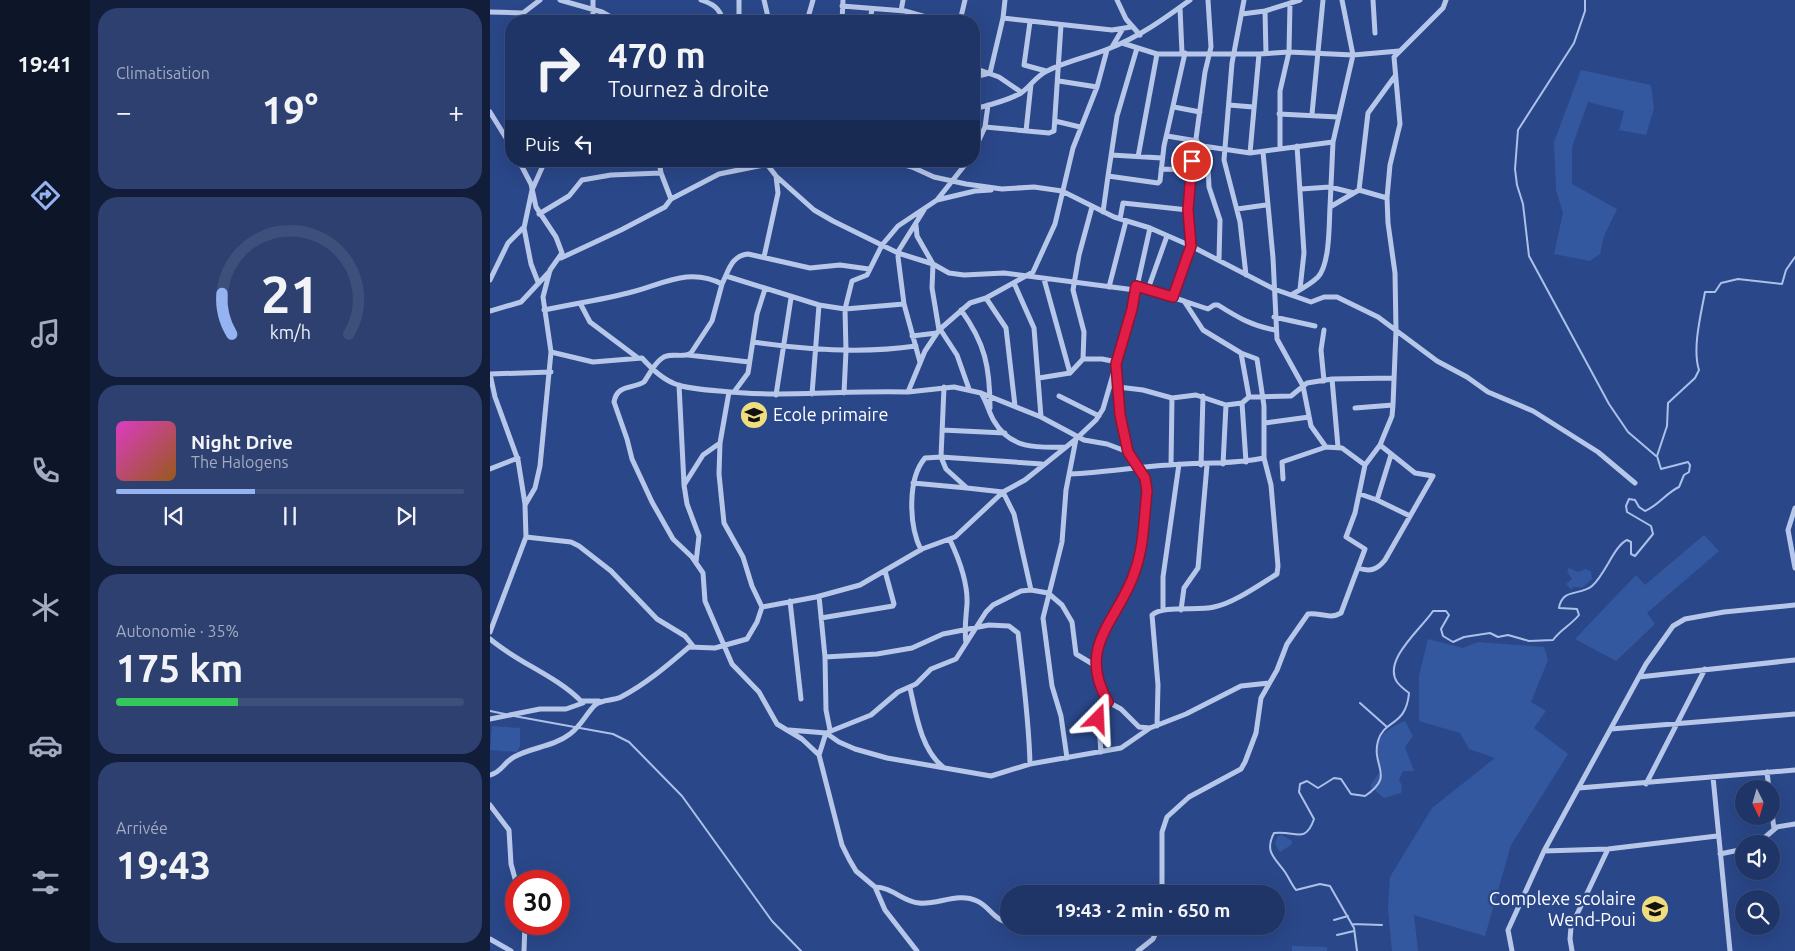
<!DOCTYPE html>
<html lang="fr">
<meta charset="utf-8">
<style>
:root{--surface:#203567;--page:#2d4070;--text:#f1f3f6;--muted:#a2abc0;--line:#3d507b;--accent:#95b2f1}
body{margin:0;font-family:Ubuntu,sans-serif;background:var(--page);color:var(--text);height:100vh;display:flex;flex-direction:column;font-size:19px;white-space:nowrap}
*{box-sizing:border-box;margin:0}
p{font-size:16px;color:var(--muted)}
.icon{flex:none;width:28px;height:28px;fill:none;stroke:currentColor;stroke-width:2;stroke-linecap:round;stroke-linejoin:round}
.map{position:relative;flex:1;overflow:hidden}
.panel{display:flex;flex-direction:column;gap:8px;padding:8px;background:#121d39;width:400px}
.panel>*{flex:none}
.guide{position:absolute;left:15px;top:15px;width:475px;height:152px;border-radius:20px;box-shadow:0 5px 20px #0002,0 0 0 1px var(--line);background:#203567;color:var(--text);overflow:hidden}
.needle{width:32px;rotate:175deg}
.fabs{position:absolute;left:1245px;top:780px;display:grid;gap:10px}
.fabs a{display:grid;place-items:center;width:45px;height:45px;border-radius:50%;background:var(--surface);box-shadow:0 5px 20px #0002,0 0 0 1px var(--line);font-size:25px}
.speed{position:absolute;left:15px;top:870px;display:flex;gap:10px;font-size:25px;font-weight:700;text-align:center}
.speed>*{display:grid;place-content:center;width:65px;height:65px;border-radius:50%;background:var(--surface);box-shadow:0 5px 20px #0002,0 0 0 1px var(--line);line-height:1}
.speed .limit{border:8px solid #d22;background:#fff;color:#111}
.pin{position:absolute;display:grid;place-items:center;width:42px;height:42px;color:#fff;margin:-21px;border:2px solid #fff;border-radius:50%;box-shadow:0 1px 5px #0007}
.me{position:absolute;width:55px;margin:-28px;rotate:21deg;stroke-linejoin:round;filter:drop-shadow(0 0 4px #0008)}
.turn{display:flex;align-items:center;gap:18px;height:105px;padding:0 20px;font-size:22px}
.turn .icon{width:65px;height:65px;stroke-width:2.5}
.turn b{display:block;font-size:35px;line-height:42px}
.then{display:flex;align-items:center;height:48px;padding:0 20px;background:#0003;gap:10px;font-size:19px}
.big{font-size:38px;font-weight:700;line-height:1.1}
.panel .card{flex:1;display:flex;flex-direction:column;justify-content:center;gap:8px;min-width:0;padding:0 18px;border-radius:20px;background:var(--page)}
.panel .dial{align-items:center;gap:0}
.dial svg{height:130px;overflow:visible;fill:none;stroke:var(--line);stroke-width:7;stroke-linecap:round;text-anchor:middle}
.dial text{fill:var(--text);stroke:none}
.song{display:flex;align-items:center;gap:15px}
.cover{width:60px;height:60px;border-radius:8px;background:linear-gradient(135deg,hsl(310 70% 55%),hsl(30 70% 35%))}
.played{height:5px;border-radius:2px;background:linear-gradient(90deg,var(--accent) 40%,var(--line) 40%)}
.keys{display:flex;justify-content:space-around;direction:ltr}
.heat{display:flex;justify-content:space-between;align-items:center;font-size:28px;direction:ltr}
.charge{height:8px;border-radius:4px;background:linear-gradient(90deg,#34c759 35%,var(--line) 0)}
.trip{position:absolute;left:510px;top:885px;width:285px;height:50px;border-radius:25px;background:var(--surface);box-shadow:0 5px 20px #0002,0 0 0 1px var(--line);font-weight:700;line-height:50px;text-align:center}
main{display:flex;flex:1;min-height:0}
.dock{display:flex;flex-direction:column;width:90px;justify-content:space-around;align-items:center;background:#0d1529;color:var(--muted)}
.dock .icon{width:35px;height:35px}
.dock .selected{color:var(--accent)}
.dock b{font-size:22px;color:var(--text)}
.map>svg:first-child{display:block}
.green{fill:#3458a0}
.lines{fill:none;stroke-linecap:round;stroke-linejoin:round}
.stream{stroke:#acc1e9;stroke-width:2}
.street{stroke:#b7c7e9;stroke-width:5}
.route-casing{stroke:#92132f;stroke-width:12}
.route{stroke:#e11d48;stroke-width:9}
.labels{text-anchor:middle;stroke-width:5;stroke-linejoin:round;paint-order:stroke}
.poi-label{font-size:18px;fill:#fff;stroke:#2a4789;text-anchor:start}
</style>
<main>
<nav class="dock">
<b>19:41</b>
<svg class="icon selected" aria-label="directions" viewBox="0 0 24 24"><path d="M12 3l9 9-9 9-9-9zM9 14v-3h6M13 9l2 2-2 2"/></svg>
<svg class="icon" aria-label="music" viewBox="0 0 24 24"><path d="M9 18V5l10-2v13"/><circle cx="6" cy="18" r="3"/><circle cx="16" cy="16" r="3"/></svg>
<svg class="icon" aria-label="phone" viewBox="0 0 24 24"><path d="M5 4h4l2 5-3 2q2 4 5 5l2-3 5 2v4C11 20 4 13 5 4z"/></svg>
<svg class="icon" aria-label="climate" viewBox="0 0 24 24"><path d="M12 3v18M4 7l16 10M4 17L20 7"/></svg>
<svg class="icon" aria-label="car" viewBox="0 0 24 24"><path d="M5 17H2v-5l4-1 3-4h7l3 4 3 1v5h-3M9 17h6M6 11h13"/><circle cx="7" cy="17" r="2"/><circle cx="17" cy="17" r="2"/></svg>
<svg class="icon" aria-label="filters" viewBox="0 0 24 24"><path d="M4 7h16M4 17h16"/><circle cx="9" cy="7" r="2"/><circle cx="15" cy="17" r="2"/></svg>
</nav>
<section class="panel">
<div class="card"><p>Climatisation</p>
<div class="heat"><a>−</a><b class="big">19°</b><a>+</a></div>
</div>
<div class="card dial"><svg viewBox="0 0 100 80">
<path d="M14 69A42 42 0 1 1 86 69"/>
<path d="M14 69A42 42 0 0 1 8 44" stroke="#95b2f1"/>
<text x="50" y="56" font-size="32" font-weight="700">21</text>
<text x="50" y="72" font-size="11">km/h</text>
</svg></div>
<div class="card">
<div class="song"><i class="cover"></i><div><b>Night Drive</b><p>The Halogens</p></div></div>
<div class="played"></div>
<div class="keys"><svg class="icon" aria-label="previous" viewBox="0 0 24 24"><path d="M18 5L8 12l10 7zM5 5v14"/></svg><svg class="icon" aria-label="pause" viewBox="0 0 24 24"><path d="M8 5v14M16 5v14"/></svg><svg class="icon" aria-label="next" viewBox="0 0 24 24"><path d="M6 5l10 7-10 7zM19 5v14"/></svg></div>
</div>
<div class="card"><p>Autonomie · 35%</p><b class="big">175 km</b><div class="charge"></div></div>
<div class="card"><p>Arrivée</p><b class="big">19:43</b></div>
</section>
<div class="map">
<svg width="1305" height="951" viewBox="0 0 1305 951">
<rect width="100%" height="100%" fill="#2a4789"/>
<path class="green" d="M1091,70L1161,85L1164,108L1156,135L1129,130L1134,111L1098,102L1082,147V184L1127,209L1114,236L1110,254L1100,261L1064,254L1073,213L1066,190L1064,142Z
M1214,535L1229,551L1157,613L1165,624L1126,661L1085,639L1146,575L1155,585Z
M1079,568L1088,572L1096,569L1101,572L1102,579L1093,587H1084L1081,589L1076,584L1082,579L1077,571Z
M938,639L973,648L988,642L1054,647L1058,660L1041,702L1056,711L1044,728L1078,754L1021,845L995,936L924,915L928,951H902L898,909L900,877L942,808L1005,758L979,749L970,733L929,721V676Z
M915,721L923,736L915,747L924,771H913L909,779L912,786L911,793L894,798L880,786L888,774H892C885,743 884,735 915,721Z
M2,726L30,728V746L27,752L0,750Z
M792,835L802,841L801,845L790,852L785,844L788,836Z
M802,946L837,947V951H802Z"/>
<g class="lines">
<path class="stream" d="M1095,0V11L1084,43L1028,130L1025,169L1027,185L1033,204L1039,256L1119,404L1138,432L1166,456
M870,703L897,727
M0,711L15,714
M24,716L123,734L139,742L192,796L282,921L311,951
M844,920L858,916
M862,924L892,925
M847,935L864,931
M867,951L864,928L840,886L830,884L806,890C802,885 799,878 795,872C785,858 774,852 784,833C805,830 815,845 824,819L809,792L810,784L817,781L828,788L844,778L851,779L861,794L875,796C906,775 881,767 888,741C894,719 916,727 919,693C915,690 910,686 907,682C892,660 933,627 943,611H956L959,615L951,629L953,636L963,642L974,637L1000,633L1008,637L1018,635L1039,641L1063,640C1071,629 1081,625 1089,615L1087,609L1069,608C1072,588 1090,596 1102,586C1115,575 1124,546 1137,540L1141,542V554L1145,556L1163,534L1161,526L1137,512L1136,506L1139,499L1145,500L1149,507L1155,511C1169,505 1176,493 1189,487L1194,475L1199,472L1200,465L1198,462L1171,469L1167,456L1177,426L1178,403L1205,378L1209,370C1202,349 1211,314 1215,292H1225L1231,283L1248,279L1292,284L1296,270L1305,257"/>
<path class="street" d="M70,0L112,12L128,21
M103,0V21
M211,0C223,4 230,8 233,21
M274,0L279,21
M627,0L636,19L650,35
M754,0L742,63L734,160L750,222L756,275
M883,0L885,33
M352,6L415,11L450,21
M690,8L692,53
M411,11L413,0
M775,11L776,54
M0,12L33,13L50,0
M752,14L775,11L810,0
M513,18L622,30L641,27
M249,21V0
M317,21L323,0
M352,21L353,0
M380,21L382,9
M470,21L475,0
M540,22L534,65L556,71
M632,43L667,54H769L799,52L863,55L909,51
M622,47L632,30
M484,68L509,77L531,92
M484,77L500,73L513,18L515,0
M569,81L607,87
M739,105L763,107
M684,107L710,112
M484,109C499,105 517,101 531,93C541,86 546,76 557,71C577,61 598,57 618,49C649,37 674,19 700,0
M0,112L21,146
M789,114L848,117
M822,114L833,0
M565,121L590,127
M495,127L559,133L564,131L571,25
M536,131L541,84
M677,136L707,141
M706,145L760,153L843,142
M807,146L814,253L810,289
M717,147L719,187L730,220L729,260
M790,148V91L799,52L800,3
M484,151L495,127L498,105
M773,152L783,258L787,339L813,386L821,426L836,447L852,448L875,465
M760,153L769,54
M621,155L672,158
M648,157L667,54
M169,161L171,173
M400,161L422,167L444,177L476,184L512,189L544,187L572,191L624,217L660,228L701,246L784,289L821,302L834,297H847L888,317L947,361L977,377L998,392L1043,411L1108,452L1145,483
M671,169L701,170
M286,176L324,210L343,221L408,253L443,264L459,273L474,275L514,273L645,290
M618,176L627,116L647,48
M811,189L840,187L864,193
M869,190L878,113L905,76
M447,200L478,161
M840,207L843,142L863,55L852,0
M747,209L776,205
M613,212L618,176L668,183L670,181L674,146L695,53
M49,214L79,196L92,180L121,175L171,173L181,199
M630,219L633,203L698,210
M426,225L427,236L443,264L442,288L449,330
M274,257L288,193L286,176L276,163
M71,258L131,230L175,207L181,199L229,174L293,161
M236,276L329,305
M0,280L18,243L34,227
M48,282L41,264L34,228L42,190L55,161
M524,283L544,328L551,417
M232,284L222,321L201,353C193,359 179,351 171,359C164,364 159,375 154,382C143,389 127,384 124,402L137,439L142,459L162,502L183,539L202,557L213,573L215,601L242,664L269,692L287,724L312,739L329,755L352,845L359,859L366,871L385,887L395,910L427,951
M646,286L694,301L713,330L751,353L767,359L774,406V458L781,485L788,566L787,574C769,585 744,603 724,607C708,611 673,605 662,615L668,685L667,726
M619,287L636,221
M658,289L677,236
M801,295C810,290 821,284 828,277C840,264 839,224 840,207L869,190L897,198
M683,297L701,246L698,198L715,72L721,47L718,0
M496,298L516,328L525,406
M694,301L718,309L724,305H728C747,317 762,326 785,330
M90,303L100,322L148,358
M54,310C82,304 111,300 138,293C170,286 198,266 232,284C239,270 241,256 258,254L320,268L350,265L379,269
M471,310C495,343 500,367 500,408
M0,311L31,302L60,271
M784,317L825,326
M450,329L467,355L479,389
M422,336L447,333
M263,342C317,350 371,354 426,346
M61,352L103,362L152,358C162,369 173,380 188,385C201,389 216,390 230,391C293,398 355,390 418,392L435,351L449,330L480,303L496,298L543,272L565,224L583,148L607,87L617,50
M751,353L759,397L752,403L756,462
M198,355L259,362
M593,359H612L627,362
M430,362L414,304L408,257L409,250L434,210
M580,373L593,359L594,332L583,290L589,255L602,207
M0,374L5,397L28,460L35,504
M0,374L61,372
M549,378L580,373L554,279
M842,379L848,447
M834,381L831,350L834,330
M189,385L194,484
M620,386L653,390L682,398L706,395L736,405L752,403
M454,387L451,457L456,469L477,488L513,492L524,514L541,590
M239,392L230,443L229,474L234,523L253,557L262,586L272,607
M244,392L258,373L267,314L275,289
M418,392L464,387L491,393C497,402 499,413 504,421C520,449 547,448 576,447
M354,393L356,351L355,309L362,281L377,275L392,245L408,226L447,200L485,191L501,190
M491,393L551,417L594,440L617,444L638,452L630,415L627,367
M322,394L329,305L355,309L414,304
M286,395L301,298
M569,396L609,416
M759,397L801,396L817,383L842,379L903,378
M865,408L903,405
M775,423L819,417
M452,430L515,433
M890,445L925,473L943,476
M733,464L736,405
M681,465L682,398
M711,465L713,396
M0,469L28,458
M580,474C613,473 645,467 679,465C712,462 740,465 774,458
M793,479L792,462L836,447
M423,483L477,488
M870,494L887,500L920,516
M887,500L901,455
M1305,508L1298,530L1305,568
M36,537L81,542L89,546L121,571L167,619L195,636L203,646
M460,540C469,559 478,582 477,604C476,618 474,629 476,643
M431,550C419,526 417,479 435,458L451,457L552,464
M206,562L209,536L197,504L194,485L213,455L230,443
M868,568C880,572 887,570 895,560L943,476
M329,596L335,657L336,710L340,730
M300,601L311,699
M673,610V577L689,464
M691,610L694,588L708,568L717,465
M331,618L403,606L404,604L395,571
M0,632L36,537L35,505L45,488L50,466L61,352L53,297L60,270L72,253L66,237L46,207L41,184L29,161
M0,639C28,663 65,675 91,701H109
M335,657L387,654L422,648L453,634L499,625L519,626L528,633C533,677 539,720 540,764
M1149,677L1305,660
M420,688C426,714 431,749 453,767
M618,702C585,646 630,619 645,571C654,546 654,517 657,491L655,478L638,452
M0,719L50,709H76L93,703
M1121,729L1305,714
M299,730L336,733L381,715L408,692L426,684L441,669L466,659L496,612L503,605L531,591L541,590L558,593L572,605L582,622L586,654L606,666
M611,752L608,714L618,702L631,709L649,727L660,728L696,714L751,686L779,683
M329,755L336,733L349,742L365,749L397,758L501,776L540,764L631,748L660,728
M577,758L571,716L562,686L553,618L572,542L576,490L586,439
M1277,772L1279,789
M0,775C12,772 13,763 24,757C42,747 63,747 80,734C91,726 96,714 105,705C112,699 123,701 131,697C156,684 178,665 199,647L225,648L257,639L267,622L272,607L326,597L370,585L432,549L465,537L513,492L535,480L586,439L606,420L613,409L642,309L660,228
M1223,777L1240,951
M1156,784L1215,669
M1089,788L1305,770
M0,805L19,830L21,864L26,882
M1281,805L1284,829
M1267,844L1287,827L1305,824
M1054,851L1118,849L1227,836
M1230,854L1254,849
M385,887C402,887 413,902 429,903C448,905 468,892 487,901C499,906 504,920 519,923
M672,894V832L677,817L699,797L751,769L755,762L766,733L771,698L787,670L797,644L818,614C830,612 839,620 851,613L875,549L856,537L865,513L875,465L890,445L902,416L903,405L906,330L905,273L898,223L897,198L900,165L910,124L904,57L953,8L956,0
M0,939L21,951
M34,951L35,924
M648,951L663,939L669,926
M1022,951L1018,930L1054,851L1156,664L1183,626L1195,619L1234,612L1305,605
M1082,951L1080,939L1081,927L1118,849"/>
</g>
<g class="lines">
<defs>
<path id="route" d="M608,719L609,711L618,702C585,645 630,619 645,571C654,546 654,517 657,491L655,478L638,452L630,415L626,364L642,309L646,286L683,297L701,246L698,210L702,161"/>
</defs>
<use href="#route" class="route-casing"/>
<use href="#route" class="route"/>
</g>
<defs>
<symbol id="school-disc" viewBox="-11 -11 22 22"><circle r="9.5" fill="#efdd7e" stroke="#2a4789"/><path d="M0-5L7-2L0 1L-7-2ZM-4 1L0 2.5L4 1V4Q0 6-4 4Z" fill="#111"/></symbol>
</defs>
<g fill-rule="evenodd">
<use href="#school-disc" x="248" y="399" width="32" height="32"/>
<use href="#school-disc" x="1149" y="893" width="32" height="32"/>
</g>
<g class="labels">
<g class="poi-label">
<text x="283" y="421">Ecole primaire</text>
<text x="1146" y="905" text-anchor="end">Complexe scolaire<tspan x="1146" dy="21">Wend-Poui</tspan></text>
</g>
</g>
</svg>
<div class="fabs">
<a><svg class="needle" viewBox="-14 -14 28 28"><path d="M0-13l5 13h-10z" fill="#e53935"/><path d="M0 13l5-13h-10z" fill="#a2abc0"/></svg></a>
<a><svg class="icon" aria-label="sound" viewBox="0 0 24 24"><path d="M4 9h4l5-4v14l-5-4H4zM17 9q2 3 0 6"/></svg></a>
<a><svg class="icon" aria-label="search" viewBox="0 0 24 24"><circle cx="10" cy="10" r="6"/><path d="M15 15l6 6"/></svg></a>
</div>
<div class="speed"><div class="limit">30</div></div>
<div class="pin" style="left:702px;top:161px;background:#d93025"><svg class="icon" aria-label="arrive" viewBox="0 0 24 24"><path d="M6 21V4h12l-3 4 3 4H6"/></svg></div>
<svg class="me" style="left:608px;top:719px" viewBox="-20 -20 40 40"><path d="M0-17L14 15 0 8-14 15z" fill="#e11d48" stroke="#fff" stroke-width="4"/></svg>
<div class="trip">19:43 · 2 min · 650 m</div>
<div class="guide">
<div class="turn"><svg class="icon" aria-label="right" viewBox="0 0 24 24"><path d="M7 20v-9h11M14 6l5 5-5 5"/></svg><div><b>470 m</b>Tournez à droite</div></div>
<div class="then">Puis<svg class="icon" aria-label="left" viewBox="0 0 24 24"><path d="M17 20v-9H6M10 6l-5 5 5 5"/></svg></div>
</div>
</div>
</main>
